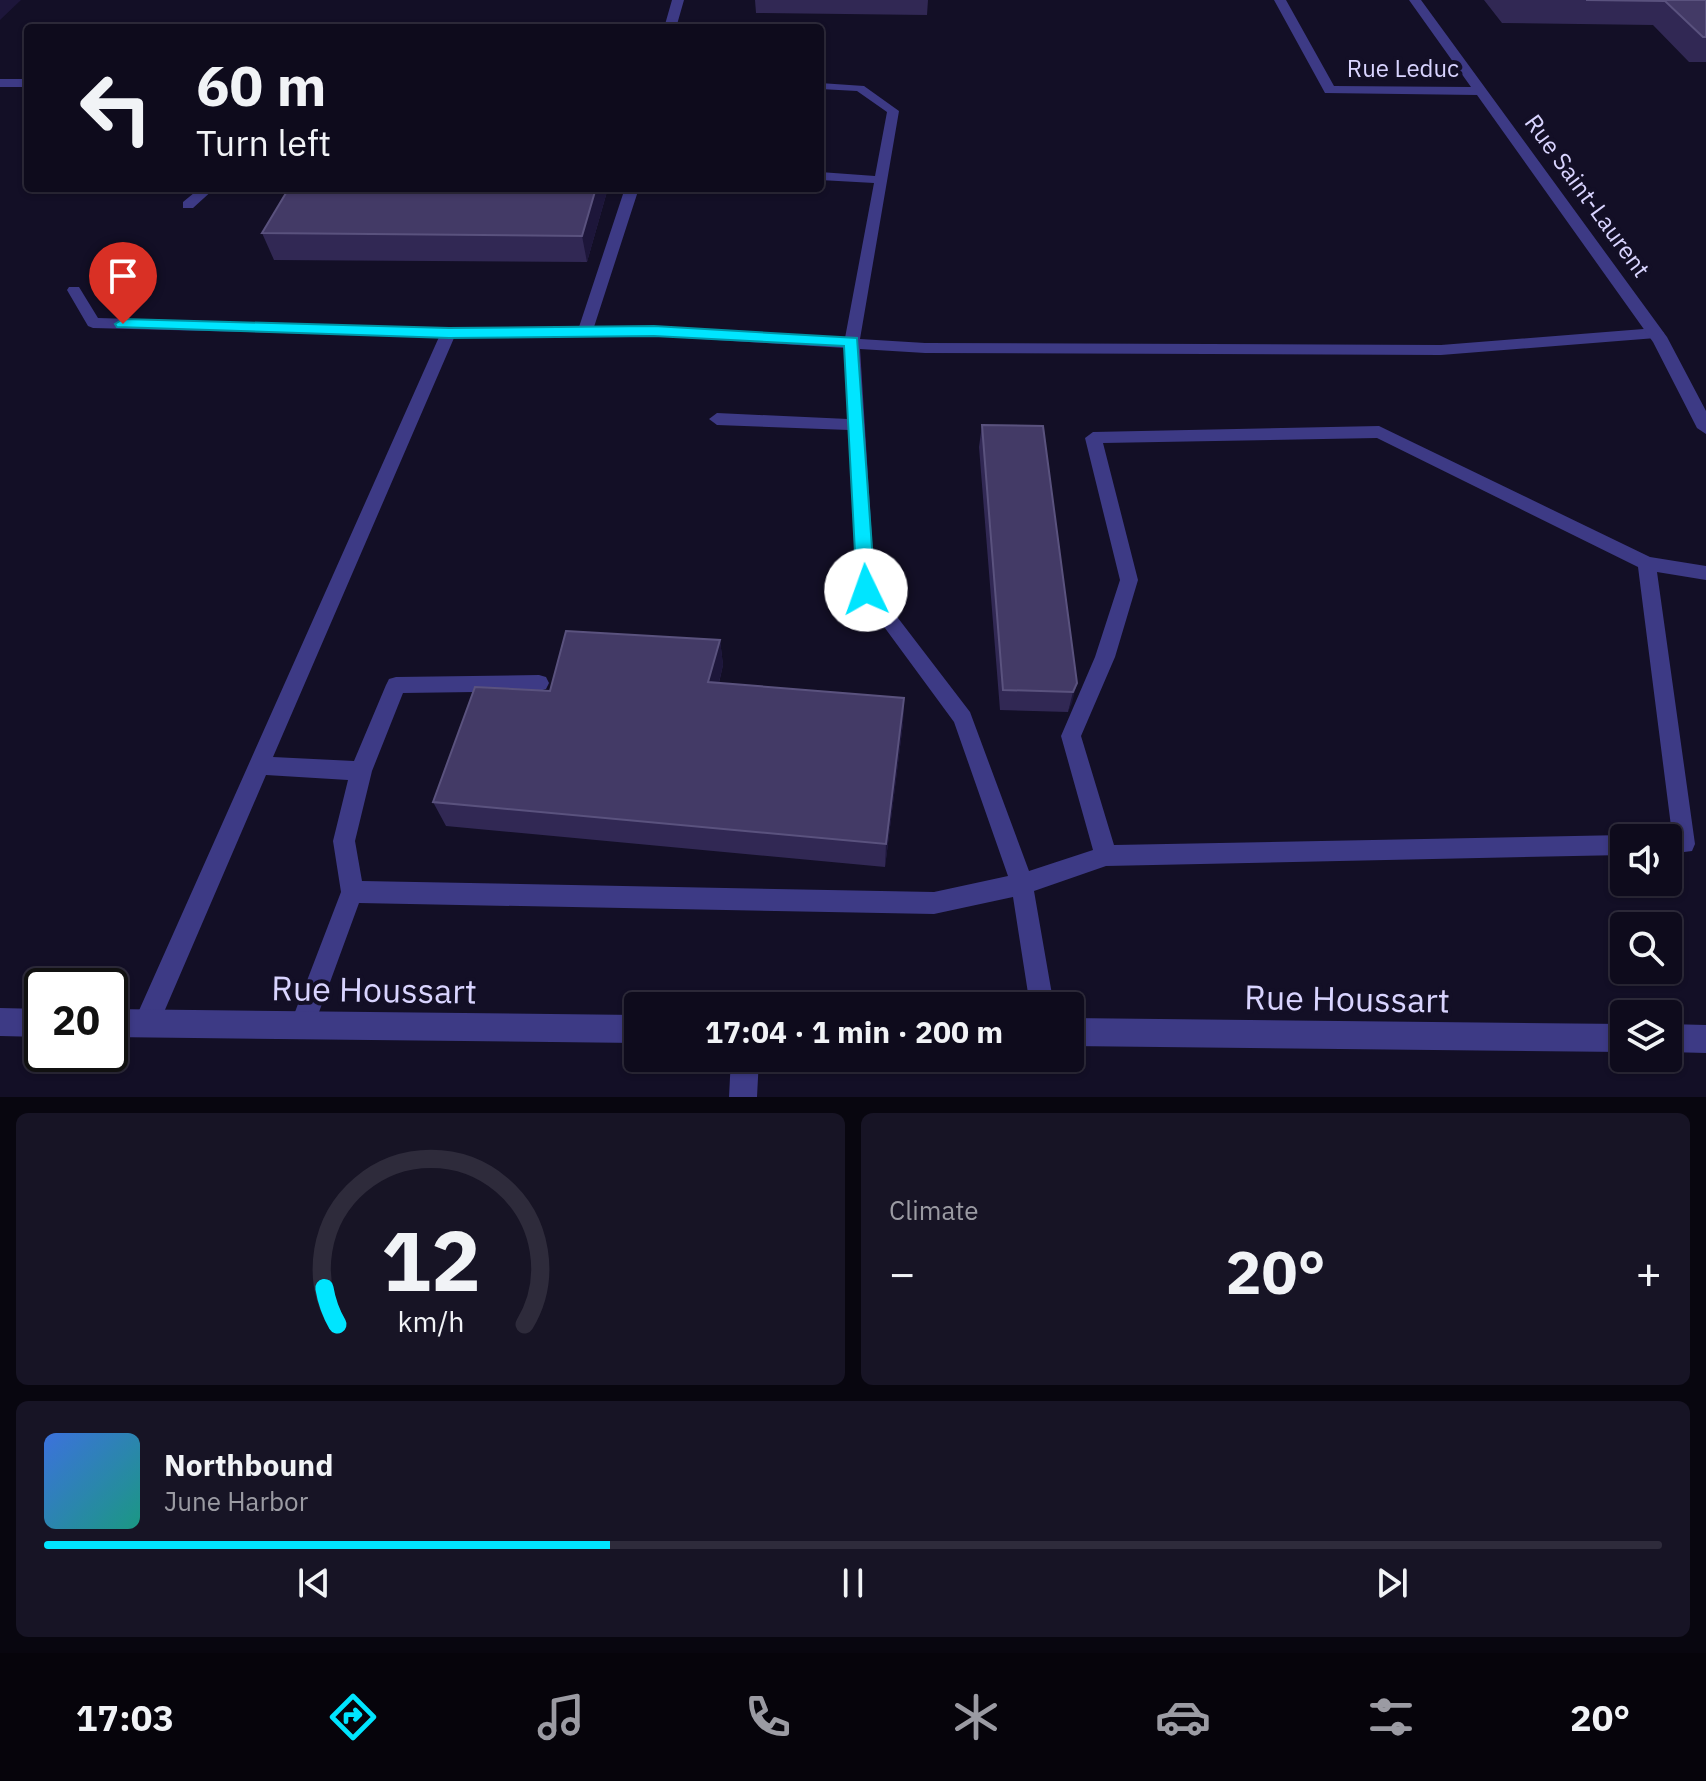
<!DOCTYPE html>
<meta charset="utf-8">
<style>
:root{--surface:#0e0b1c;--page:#171425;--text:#f1f3f6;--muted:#9b9ba3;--line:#2e2b3b;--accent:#00e5ff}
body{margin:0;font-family:"IBM Plex Sans",sans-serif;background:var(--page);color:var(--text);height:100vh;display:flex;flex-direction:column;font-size:30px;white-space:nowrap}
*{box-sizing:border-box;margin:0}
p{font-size:26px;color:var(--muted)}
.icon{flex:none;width:44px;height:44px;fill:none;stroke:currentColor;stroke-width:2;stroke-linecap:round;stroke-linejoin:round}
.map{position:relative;height:1097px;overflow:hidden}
.drawer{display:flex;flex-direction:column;gap:16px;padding:16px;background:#08060f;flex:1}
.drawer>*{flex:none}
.guide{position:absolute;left:24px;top:24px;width:800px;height:168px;border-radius:8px;box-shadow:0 2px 6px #0004,0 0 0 2px var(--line);background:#0e0b1c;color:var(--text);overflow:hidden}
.tools{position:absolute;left:1610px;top:824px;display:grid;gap:16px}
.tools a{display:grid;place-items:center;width:72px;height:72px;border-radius:8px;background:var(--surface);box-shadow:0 2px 6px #0004,0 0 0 2px var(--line);font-size:40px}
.speed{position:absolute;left:24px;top:968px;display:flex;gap:16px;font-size:40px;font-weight:700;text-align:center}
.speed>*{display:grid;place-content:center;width:104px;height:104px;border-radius:50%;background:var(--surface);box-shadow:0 2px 6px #0004,0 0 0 2px var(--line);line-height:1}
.speed .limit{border:4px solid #111;border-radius:12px;background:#fff;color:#111}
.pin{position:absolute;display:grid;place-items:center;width:68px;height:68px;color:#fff;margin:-82px -34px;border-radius:50% 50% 50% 0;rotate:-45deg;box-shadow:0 0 8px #0007}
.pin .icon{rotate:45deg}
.me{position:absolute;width:88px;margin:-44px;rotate:357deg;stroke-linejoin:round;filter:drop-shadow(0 0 6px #0008)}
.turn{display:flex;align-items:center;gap:28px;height:168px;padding:0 40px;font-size:36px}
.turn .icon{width:104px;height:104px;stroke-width:2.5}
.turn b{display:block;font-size:56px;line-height:68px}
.big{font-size:60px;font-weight:700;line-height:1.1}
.drawer .card{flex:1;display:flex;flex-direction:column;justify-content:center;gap:12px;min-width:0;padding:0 28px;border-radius:12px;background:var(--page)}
.drawer .dial{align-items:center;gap:0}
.dial svg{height:208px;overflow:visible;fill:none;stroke:var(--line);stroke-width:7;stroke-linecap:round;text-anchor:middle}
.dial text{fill:var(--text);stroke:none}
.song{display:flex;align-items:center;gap:24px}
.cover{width:96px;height:96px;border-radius:12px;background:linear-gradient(135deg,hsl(220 70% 55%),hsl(170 70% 35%))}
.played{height:8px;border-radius:4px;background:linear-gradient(90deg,var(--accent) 35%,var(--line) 35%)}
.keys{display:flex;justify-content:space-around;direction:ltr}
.heat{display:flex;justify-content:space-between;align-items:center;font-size:44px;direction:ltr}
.drawer .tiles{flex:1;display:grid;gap:16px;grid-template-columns:1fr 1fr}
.card:last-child{grid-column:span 2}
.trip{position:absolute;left:624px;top:992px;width:460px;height:80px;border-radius:8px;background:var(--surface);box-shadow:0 2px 6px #0004,0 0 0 2px var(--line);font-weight:700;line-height:80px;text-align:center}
.menu{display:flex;height:128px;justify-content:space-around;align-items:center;background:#06040b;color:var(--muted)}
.menu .icon{width:56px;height:56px}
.menu .on{color:var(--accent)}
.menu b{font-size:36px;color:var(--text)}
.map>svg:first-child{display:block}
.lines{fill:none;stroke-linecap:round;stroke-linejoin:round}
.lane{fill:#3d3a85;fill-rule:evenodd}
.street{fill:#3d3a85;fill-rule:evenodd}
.wall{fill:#312854}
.shaded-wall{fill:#1d163a}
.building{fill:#433a66;stroke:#5a527e;stroke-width:2}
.route{fill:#00e5ff;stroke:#0095a6;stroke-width:2}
.labels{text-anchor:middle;stroke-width:8;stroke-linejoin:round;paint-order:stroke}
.far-street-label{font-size:24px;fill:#d9d4ff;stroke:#130f26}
.near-street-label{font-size:34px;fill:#d9d4ff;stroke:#130f26}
</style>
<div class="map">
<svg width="1706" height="1097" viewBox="0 0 1706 1097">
<rect width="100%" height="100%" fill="#130f26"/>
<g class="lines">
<path class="lane" d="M820,83L864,86L899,111L860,339L925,343L1441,345L1656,328L1664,333L1656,338L1441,355L925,353L860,349L875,588L970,712L1029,871L1093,850L1061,736L1095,657L1120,580L1085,438L1093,432L1379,426L1650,557L1706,566V580L1657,572L1695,844L1692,851L1668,854V838H1660L1672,834L1638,567L1377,438L1103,443L1138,580L1115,657L1081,736L1114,845L1624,835L1632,838H1624V855L1106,866L1034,891L1054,1006H1030L1013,897L934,914L359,903L311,1034L302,1037L293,1034L290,1025L341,892L333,841L348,780L266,775L155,1033L146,1036L137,1033L134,1024L137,1015L439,337L93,328L88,326L67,290L69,287H79L98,318L449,328L579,327L625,188H639L594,327L654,326L845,338L874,183L820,180V172L875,176L887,112L857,91L820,89ZM586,336H654L845,348L848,419L717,413L709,419L717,425L849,430L857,590L954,722L1008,876L934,892L362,881L355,841L372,771L403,693L539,691L546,689L549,683L546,677L539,675L396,677L389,679L386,685L354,761L273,757L454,338Z
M200,188H215L193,208H183V202Z"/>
<path class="street" d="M672,0H684L676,28H664Z
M1274,0H1286L1334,86L1471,87L1409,0H1421L1667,337L1706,411V434L1697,428L1653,342L1477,95L1325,93Z
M0,79H28V87H0Z
M0,1008L42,1009V1037L0,1036Z
M110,1009L638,1015V1043L110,1037Z
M1070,1018L1624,1024V1052L1070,1046Z
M1668,1024L1706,1025V1053L1668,1052Z
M731,1058H759L757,1097H729Z"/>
</g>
<path class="wall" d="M755,0H928L927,15L756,13Z
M1484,0H1706V62H1689L1653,25L1502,23Z
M289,188H608L587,262L274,260L262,233Z
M982,425L1077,683L1068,712L1000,710L979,447Z
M720,640L723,665L719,683L904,698L903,723L885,867L446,826L433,802Z"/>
<path class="shaded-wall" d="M0,0H21L0,20Z
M596,188H608L587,262L582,236Z
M720,640L723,665L713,707L708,682Z
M1077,683L1072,703L1068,712L1073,692Z
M904,698L903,723L885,867L886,844Z"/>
<path class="building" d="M1586,0H1706V37H1703L1665,1Z
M289,188H596L582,236L262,233Z
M982,425L1043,426L1077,683L1073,692L1003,690Z
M566,631L720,640L708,682L904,698L886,844L433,802L475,687L550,691Z"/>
<path class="route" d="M123,319L449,328L654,326L857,338L875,590L866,597L857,590L844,346L654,336L449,338L117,327L115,324Z"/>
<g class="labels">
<g class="far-street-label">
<text x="1403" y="77">Rue Leduc</text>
<text transform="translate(1587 196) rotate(54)" y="8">Rue Saint-Laurent</text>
</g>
<g class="near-street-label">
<text transform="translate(374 990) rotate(1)" y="12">Rue Houssart</text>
<text transform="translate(1347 999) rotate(1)" y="12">Rue Houssart</text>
</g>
</g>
</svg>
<div class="tools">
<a><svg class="icon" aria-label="sound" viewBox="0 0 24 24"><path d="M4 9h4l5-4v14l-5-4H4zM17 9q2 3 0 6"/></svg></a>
<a><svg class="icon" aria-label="search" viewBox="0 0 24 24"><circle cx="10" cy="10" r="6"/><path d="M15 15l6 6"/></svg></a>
<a><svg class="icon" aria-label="layers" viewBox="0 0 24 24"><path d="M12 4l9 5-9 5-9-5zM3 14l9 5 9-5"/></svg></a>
</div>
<div class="speed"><div class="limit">20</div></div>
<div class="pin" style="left:123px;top:324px;background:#d93025"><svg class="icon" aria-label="arrive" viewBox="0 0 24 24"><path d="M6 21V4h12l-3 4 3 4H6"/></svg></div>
<svg class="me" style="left:866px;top:590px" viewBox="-20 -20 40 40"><circle r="19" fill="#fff"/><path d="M0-13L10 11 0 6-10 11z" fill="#00e5ff"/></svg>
<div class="trip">17:04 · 1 min · 200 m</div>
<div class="guide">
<div class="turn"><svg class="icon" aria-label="left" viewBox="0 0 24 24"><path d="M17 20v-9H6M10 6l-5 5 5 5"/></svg><div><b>60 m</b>Turn left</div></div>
</div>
</div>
<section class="drawer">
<div class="tiles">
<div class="card dial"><svg viewBox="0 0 100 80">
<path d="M14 69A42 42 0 1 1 86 69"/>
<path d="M14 69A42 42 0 0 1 9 55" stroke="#00e5ff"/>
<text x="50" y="56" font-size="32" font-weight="700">12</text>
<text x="50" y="72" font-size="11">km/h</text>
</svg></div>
<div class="card"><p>Climate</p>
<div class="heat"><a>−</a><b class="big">20°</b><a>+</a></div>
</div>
<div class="card">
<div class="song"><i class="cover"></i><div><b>Northbound</b><p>June Harbor</p></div></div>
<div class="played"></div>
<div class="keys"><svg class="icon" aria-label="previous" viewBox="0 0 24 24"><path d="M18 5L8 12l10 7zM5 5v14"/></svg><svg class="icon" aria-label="pause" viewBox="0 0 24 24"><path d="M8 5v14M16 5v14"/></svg><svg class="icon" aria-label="next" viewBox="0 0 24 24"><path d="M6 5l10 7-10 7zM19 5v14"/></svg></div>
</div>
</div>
</section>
<nav class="menu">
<b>17:03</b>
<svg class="icon on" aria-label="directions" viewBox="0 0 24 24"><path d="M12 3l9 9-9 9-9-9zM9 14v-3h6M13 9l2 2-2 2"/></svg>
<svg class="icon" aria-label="music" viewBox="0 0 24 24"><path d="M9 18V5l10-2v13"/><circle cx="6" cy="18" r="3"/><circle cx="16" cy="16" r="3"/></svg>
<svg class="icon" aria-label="phone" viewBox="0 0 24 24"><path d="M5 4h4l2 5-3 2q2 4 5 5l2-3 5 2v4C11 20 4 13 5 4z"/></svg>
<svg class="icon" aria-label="climate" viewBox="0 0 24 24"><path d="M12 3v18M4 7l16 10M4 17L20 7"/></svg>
<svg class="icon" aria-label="car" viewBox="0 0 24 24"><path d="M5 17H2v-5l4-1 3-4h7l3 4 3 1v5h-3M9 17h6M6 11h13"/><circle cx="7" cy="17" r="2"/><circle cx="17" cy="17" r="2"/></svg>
<svg class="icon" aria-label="filters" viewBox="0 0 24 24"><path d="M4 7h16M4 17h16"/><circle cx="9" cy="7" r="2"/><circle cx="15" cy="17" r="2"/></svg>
<b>20°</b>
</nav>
